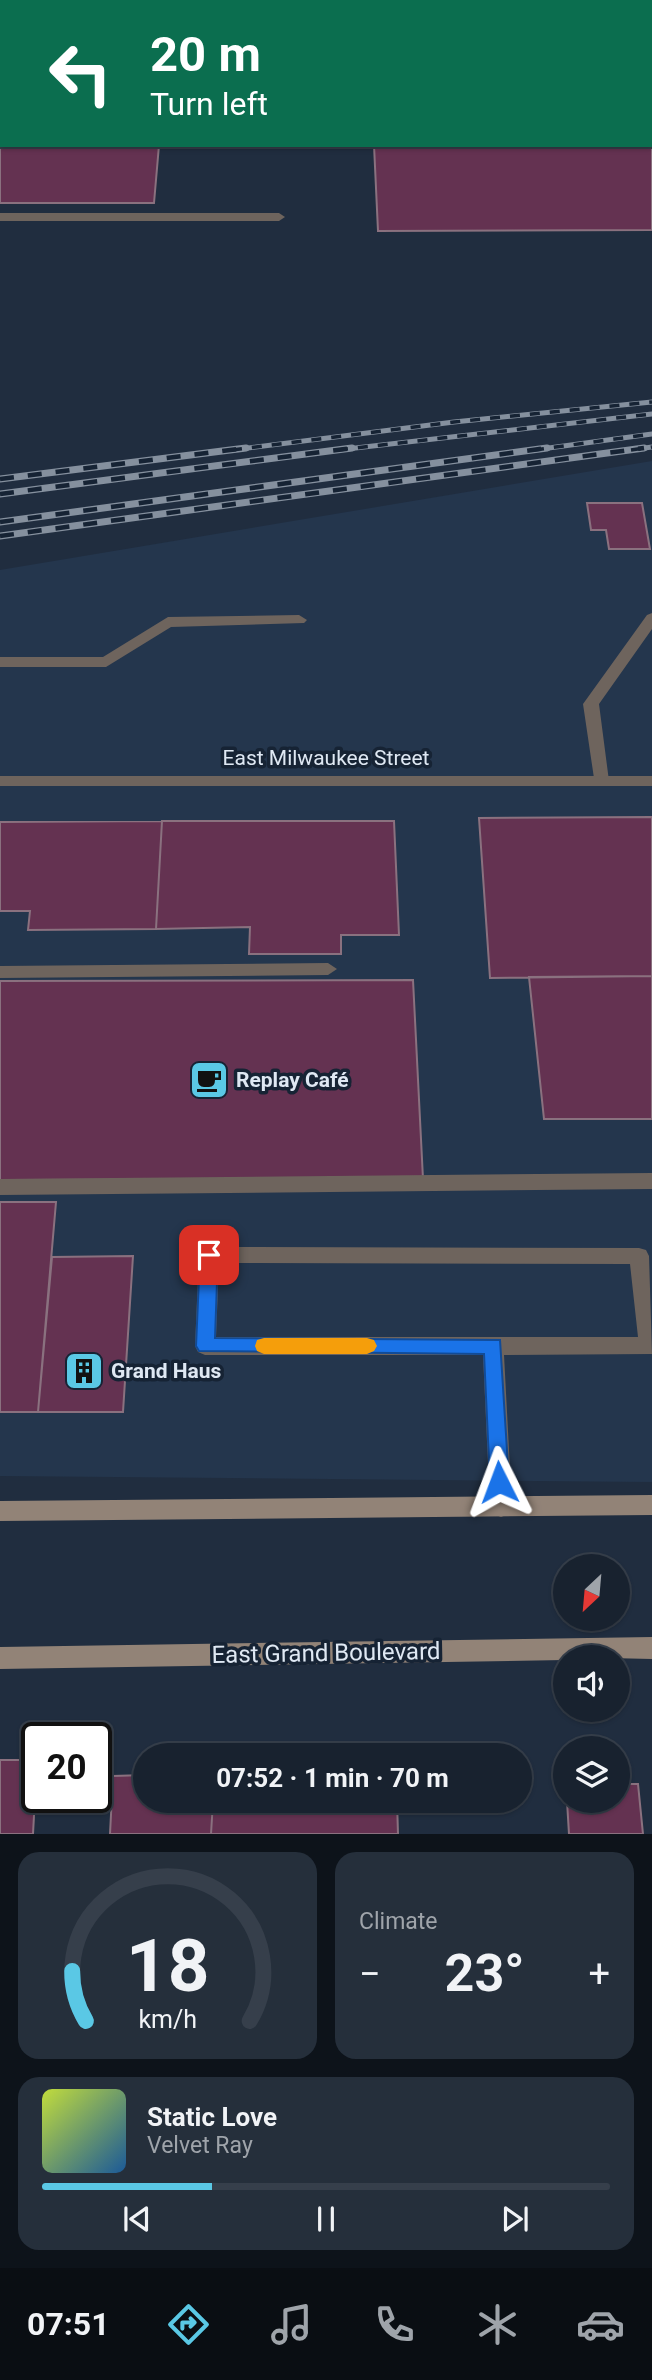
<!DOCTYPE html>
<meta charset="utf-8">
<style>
:root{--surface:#18222f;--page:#252f3b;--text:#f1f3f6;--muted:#9fa4aa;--line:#363f4b;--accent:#5ac8e5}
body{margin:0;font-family:Roboto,sans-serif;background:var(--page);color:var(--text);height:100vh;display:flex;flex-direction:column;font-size:26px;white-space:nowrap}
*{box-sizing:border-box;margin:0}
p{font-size:23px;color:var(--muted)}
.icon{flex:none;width:38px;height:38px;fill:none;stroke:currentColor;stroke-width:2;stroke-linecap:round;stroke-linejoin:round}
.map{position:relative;height:1834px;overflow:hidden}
.panel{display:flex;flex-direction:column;gap:18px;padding:18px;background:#0d131a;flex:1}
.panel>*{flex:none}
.guide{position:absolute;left:0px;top:0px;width:653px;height:147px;box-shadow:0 2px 5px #0004,0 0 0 2px var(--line);background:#0b6e4f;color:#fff;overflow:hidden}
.needle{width:46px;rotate:206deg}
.tools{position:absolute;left:553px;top:1554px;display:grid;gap:14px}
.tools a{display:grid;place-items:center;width:77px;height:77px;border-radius:50%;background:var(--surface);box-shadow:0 2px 5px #0004,0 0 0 2px var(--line);font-size:35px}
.speed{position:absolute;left:21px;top:1722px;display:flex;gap:14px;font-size:35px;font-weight:700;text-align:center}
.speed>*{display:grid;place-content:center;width:91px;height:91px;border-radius:50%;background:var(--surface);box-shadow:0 2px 5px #0004,0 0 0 2px var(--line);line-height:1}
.speed .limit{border:4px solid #111;border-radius:10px;background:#fff;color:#111}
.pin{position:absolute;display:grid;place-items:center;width:60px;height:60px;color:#fff;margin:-30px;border-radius:14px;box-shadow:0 4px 10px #0006}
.me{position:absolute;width:77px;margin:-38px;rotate:357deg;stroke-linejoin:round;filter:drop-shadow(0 0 5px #0008)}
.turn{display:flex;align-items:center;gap:24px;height:147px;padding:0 35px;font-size:32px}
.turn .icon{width:91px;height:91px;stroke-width:2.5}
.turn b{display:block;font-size:49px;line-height:60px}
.big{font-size:52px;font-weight:700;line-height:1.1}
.panel .tile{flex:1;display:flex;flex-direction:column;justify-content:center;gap:10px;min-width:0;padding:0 24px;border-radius:21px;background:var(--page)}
.panel .dial{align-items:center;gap:0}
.dial svg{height:182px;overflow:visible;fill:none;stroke:var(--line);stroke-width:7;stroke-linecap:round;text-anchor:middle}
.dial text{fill:var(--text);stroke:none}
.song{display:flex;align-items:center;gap:21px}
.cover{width:84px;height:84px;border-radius:10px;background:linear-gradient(135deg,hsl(70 70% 55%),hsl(210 70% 35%))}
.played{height:7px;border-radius:4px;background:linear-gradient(90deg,var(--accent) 30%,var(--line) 30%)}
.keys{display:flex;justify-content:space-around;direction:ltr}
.heat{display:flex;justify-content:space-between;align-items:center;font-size:38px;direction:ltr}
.panel .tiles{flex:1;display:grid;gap:18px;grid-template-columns:1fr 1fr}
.tile:last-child{grid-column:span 2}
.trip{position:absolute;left:133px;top:1743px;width:399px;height:70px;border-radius:35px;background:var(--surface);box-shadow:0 2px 5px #0004,0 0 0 2px var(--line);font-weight:700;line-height:70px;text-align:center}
.tab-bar{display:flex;height:112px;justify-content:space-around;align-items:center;background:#0a0e13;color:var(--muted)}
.tab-bar .icon{width:49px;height:49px}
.tab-bar .selected{color:var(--accent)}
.tab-bar b{font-size:32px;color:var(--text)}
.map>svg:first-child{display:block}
.built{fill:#24364d}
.building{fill:#643251;stroke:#8a717f;stroke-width:2}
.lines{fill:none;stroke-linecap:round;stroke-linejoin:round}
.service{fill:#6e645d;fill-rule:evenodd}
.minor{fill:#6e645d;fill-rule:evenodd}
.secondary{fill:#928377;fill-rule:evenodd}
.rail-far1-casing{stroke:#85909e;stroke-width:5}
.rail-casing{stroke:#85909e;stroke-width:7}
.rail-far1{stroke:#162334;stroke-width:3.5;stroke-dasharray:10;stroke-linecap:butt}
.rail{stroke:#162334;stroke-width:4.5;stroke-dasharray:14;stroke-linecap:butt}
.route{fill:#1a73e8;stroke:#114b97;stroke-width:2}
.slow{fill:#f59e0b}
.labels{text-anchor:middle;stroke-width:7;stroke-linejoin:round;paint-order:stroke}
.street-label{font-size:21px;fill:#dfe8f3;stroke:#162334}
.poi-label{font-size:21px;font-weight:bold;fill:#dfe8f3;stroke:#162334;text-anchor:start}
.near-street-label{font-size:24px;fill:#dfe8f3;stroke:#162334}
</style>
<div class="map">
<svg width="652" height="1834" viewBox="0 0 652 1834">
<rect width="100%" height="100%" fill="#202d3f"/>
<path class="built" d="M652,461V1482L0,1476V570Z"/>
<path class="building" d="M0,0H652V230L378,231L374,145H651V2H2V145H159L154,203H0Z
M587,503H642L650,549H609L606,530H591Z
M652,817V976L490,978L479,818Z
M162,821L156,929L28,930L30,911H0V822Z
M162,821H394L399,935H341V954H249L250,927L156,929Z
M652,976V1119H544L529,977Z
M413,980L423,1179L0,1180V981Z
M0,1202H56L38,1412H0Z
M133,1256L123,1412H38L52,1257Z
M0,1760H37L33,1834H0Z
M145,1775V1801H213L211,1834H110L113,1776Z
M618,1784H638L643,1834H569L567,1801H618Z
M213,1801H397L398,1834H211Z"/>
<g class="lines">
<path class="service" d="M0,213H279L285,217L279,221H0Z
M652,613V629L599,704L609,781L601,786L595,785L583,704L647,615Z
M299,615L307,620L304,623L171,627L106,667H0V657H103L168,617Z
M328,963L337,969L328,975L0,978V966Z
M652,1173V1189L0,1195V1179Z
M209,1247L639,1248L646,1250L649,1256L652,1354L504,1355L512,1507L509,1514L501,1517L493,1514L490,1507L483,1355H205L198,1352L195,1346L199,1255L202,1249ZM219,1263L630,1264L638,1337H216Z"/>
<path class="minor" d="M0,776H652V786H0Z"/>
<path class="secondary" d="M652,1495V1515L0,1521V1501Z
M652,1637V1659L565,1657V1660L0,1669V1647Z"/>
<defs>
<path id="rail-far1" d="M232,450L454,422L652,402
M338,450L652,414
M534,450L652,434
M631,450L652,447"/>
<path id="rail" d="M0,479L246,448
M0,494L352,448
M0,522L547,448
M0,536L644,448"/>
</defs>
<use href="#rail-far1" class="rail-far1-casing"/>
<use href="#rail" class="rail-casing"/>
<use href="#rail-far1" class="rail-far1"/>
<use href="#rail" class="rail"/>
</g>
<path class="route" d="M209,1248L218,1255L215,1338L500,1340L509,1482L506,1488L499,1491L492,1488L490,1482L484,1354L199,1351L196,1346L200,1255Z"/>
<path class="slow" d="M264,1338H367L374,1340L377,1346L374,1351L367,1354H264L257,1351L255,1346L257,1340Z"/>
<defs>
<symbol id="cafe-square" viewBox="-11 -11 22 22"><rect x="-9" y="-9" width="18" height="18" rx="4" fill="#5ac8e5" stroke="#162334"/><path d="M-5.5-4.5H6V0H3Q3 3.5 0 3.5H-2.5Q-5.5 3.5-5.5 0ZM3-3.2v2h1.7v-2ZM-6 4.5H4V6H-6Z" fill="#111"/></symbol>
<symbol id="building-square" viewBox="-11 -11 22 22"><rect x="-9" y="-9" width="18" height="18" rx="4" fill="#5ac8e5" stroke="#162334"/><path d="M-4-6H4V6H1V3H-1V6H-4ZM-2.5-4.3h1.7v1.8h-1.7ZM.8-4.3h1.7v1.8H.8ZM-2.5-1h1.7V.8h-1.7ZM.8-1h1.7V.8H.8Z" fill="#111"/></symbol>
</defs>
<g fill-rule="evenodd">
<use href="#cafe-square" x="187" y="1058" width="44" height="44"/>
<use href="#building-square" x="62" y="1349" width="44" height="44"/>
</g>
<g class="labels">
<g class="street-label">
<text x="326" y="765">East Milwaukee Street</text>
</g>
<g class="poi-label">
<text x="236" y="1087">Replay Café</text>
<text x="111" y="1378">Grand Haus</text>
</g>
<g class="near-street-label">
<text transform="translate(326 1653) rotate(-1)" y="8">East Grand Boulevard</text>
</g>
</g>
</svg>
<div class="tools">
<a><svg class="needle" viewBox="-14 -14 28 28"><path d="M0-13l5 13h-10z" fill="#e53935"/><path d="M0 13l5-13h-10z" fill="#9fa4aa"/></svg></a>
<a><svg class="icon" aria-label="sound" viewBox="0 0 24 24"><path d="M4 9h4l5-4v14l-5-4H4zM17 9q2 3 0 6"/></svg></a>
<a><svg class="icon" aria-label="layers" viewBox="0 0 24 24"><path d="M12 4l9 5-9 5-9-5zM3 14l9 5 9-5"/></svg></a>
</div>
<div class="speed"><div class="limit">20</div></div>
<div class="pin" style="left:209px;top:1255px;background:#d93025"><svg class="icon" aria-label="arrive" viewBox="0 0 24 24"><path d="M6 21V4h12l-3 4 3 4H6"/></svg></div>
<svg class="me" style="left:499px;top:1482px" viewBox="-20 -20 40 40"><path d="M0-17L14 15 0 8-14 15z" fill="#1a73e8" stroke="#fff" stroke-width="4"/></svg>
<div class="trip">07:52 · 1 min · 70 m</div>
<div class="guide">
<div class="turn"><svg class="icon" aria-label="left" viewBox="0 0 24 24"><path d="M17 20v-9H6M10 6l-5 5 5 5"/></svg><div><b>20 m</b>Turn left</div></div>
</div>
</div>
<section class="panel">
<div class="tiles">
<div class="tile dial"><svg viewBox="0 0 100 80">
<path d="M14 69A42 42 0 1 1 86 69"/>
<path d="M14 69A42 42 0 0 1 8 47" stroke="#5ac8e5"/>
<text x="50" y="56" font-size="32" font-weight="700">18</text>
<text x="50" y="72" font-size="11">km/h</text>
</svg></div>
<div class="tile"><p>Climate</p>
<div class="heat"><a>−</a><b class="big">23°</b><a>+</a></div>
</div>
<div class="tile">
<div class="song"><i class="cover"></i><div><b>Static Love</b><p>Velvet Ray</p></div></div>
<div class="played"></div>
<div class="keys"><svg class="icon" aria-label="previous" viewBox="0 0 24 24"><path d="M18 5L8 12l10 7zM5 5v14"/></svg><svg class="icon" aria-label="pause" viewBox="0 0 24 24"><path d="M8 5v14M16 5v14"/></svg><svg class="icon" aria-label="next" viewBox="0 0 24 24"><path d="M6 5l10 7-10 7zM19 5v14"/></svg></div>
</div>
</div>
</section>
<nav class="tab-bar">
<b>07:51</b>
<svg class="icon selected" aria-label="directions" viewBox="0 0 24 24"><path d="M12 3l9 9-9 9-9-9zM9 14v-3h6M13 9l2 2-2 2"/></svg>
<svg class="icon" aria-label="music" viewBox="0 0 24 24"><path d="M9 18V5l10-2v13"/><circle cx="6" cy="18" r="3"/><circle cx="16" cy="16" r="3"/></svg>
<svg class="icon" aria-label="phone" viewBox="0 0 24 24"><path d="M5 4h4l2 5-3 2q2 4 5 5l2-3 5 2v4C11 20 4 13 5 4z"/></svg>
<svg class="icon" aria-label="climate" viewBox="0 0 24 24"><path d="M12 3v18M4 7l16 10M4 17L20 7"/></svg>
<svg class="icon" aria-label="car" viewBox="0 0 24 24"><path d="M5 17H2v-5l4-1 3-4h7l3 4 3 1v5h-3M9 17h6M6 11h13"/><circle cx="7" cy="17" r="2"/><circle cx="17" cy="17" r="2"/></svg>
</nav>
